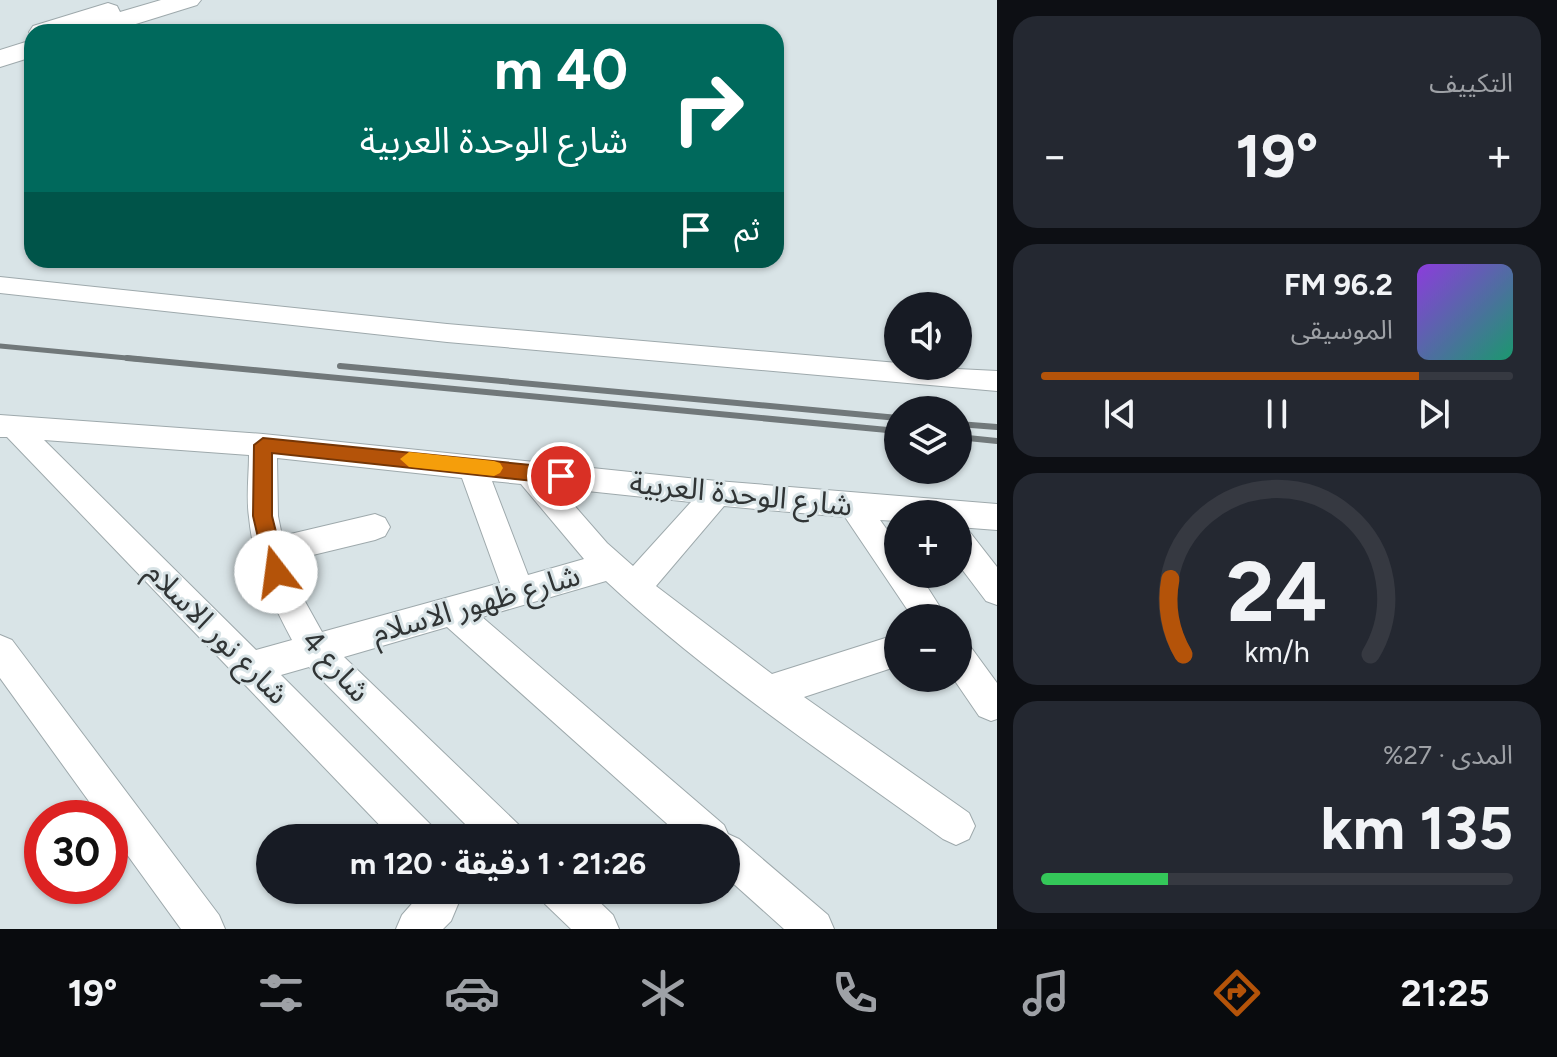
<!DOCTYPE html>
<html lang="ar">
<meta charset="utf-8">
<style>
:root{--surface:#171b24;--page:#242831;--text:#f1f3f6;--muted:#9ea1a6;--line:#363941;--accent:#b45309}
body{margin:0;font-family:Figtree,"Noto Sans Arabic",sans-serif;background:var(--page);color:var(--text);direction:rtl;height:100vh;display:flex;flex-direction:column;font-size:30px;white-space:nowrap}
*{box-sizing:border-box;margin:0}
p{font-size:26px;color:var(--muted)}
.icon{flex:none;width:44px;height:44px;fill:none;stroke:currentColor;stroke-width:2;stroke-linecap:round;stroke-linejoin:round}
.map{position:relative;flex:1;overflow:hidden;direction:ltr}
.panel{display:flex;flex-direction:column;gap:16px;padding:16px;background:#0d0f14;width:560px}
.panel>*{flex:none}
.guide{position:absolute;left:24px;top:24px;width:760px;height:244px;border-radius:24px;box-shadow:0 2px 6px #0004;direction:rtl;background:#00695c;color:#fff;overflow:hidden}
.fabs{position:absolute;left:884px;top:292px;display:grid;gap:16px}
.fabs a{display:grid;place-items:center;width:88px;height:88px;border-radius:50%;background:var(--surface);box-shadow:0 2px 6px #0004;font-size:40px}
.speed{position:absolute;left:24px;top:800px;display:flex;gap:16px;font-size:40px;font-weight:700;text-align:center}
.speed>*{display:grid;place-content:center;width:104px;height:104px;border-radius:50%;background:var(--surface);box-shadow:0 2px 6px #0004;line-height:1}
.speed .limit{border:12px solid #d22;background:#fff;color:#111}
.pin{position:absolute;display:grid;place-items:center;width:68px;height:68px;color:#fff;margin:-34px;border:4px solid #fff;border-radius:50%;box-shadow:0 2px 8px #0007}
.me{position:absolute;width:88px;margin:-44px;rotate:345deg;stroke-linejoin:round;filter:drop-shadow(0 0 6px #0008)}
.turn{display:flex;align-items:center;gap:28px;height:168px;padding:0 24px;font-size:36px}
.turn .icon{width:104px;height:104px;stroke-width:2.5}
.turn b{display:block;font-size:56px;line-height:68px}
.then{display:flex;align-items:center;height:76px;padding:0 24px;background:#0003;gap:16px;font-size:30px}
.big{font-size:60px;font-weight:700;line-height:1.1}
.panel .tile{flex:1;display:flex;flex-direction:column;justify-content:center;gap:12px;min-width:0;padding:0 28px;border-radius:24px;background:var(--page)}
.panel .dial{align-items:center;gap:0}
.dial svg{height:208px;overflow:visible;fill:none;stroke:var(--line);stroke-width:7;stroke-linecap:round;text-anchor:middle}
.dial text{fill:var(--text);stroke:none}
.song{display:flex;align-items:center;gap:24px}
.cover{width:96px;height:96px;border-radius:12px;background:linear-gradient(135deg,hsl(270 70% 55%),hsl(160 70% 35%))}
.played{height:8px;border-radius:4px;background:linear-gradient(90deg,var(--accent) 80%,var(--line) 80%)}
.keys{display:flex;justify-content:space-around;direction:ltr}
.heat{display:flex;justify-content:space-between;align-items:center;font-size:44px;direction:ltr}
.charge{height:12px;border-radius:6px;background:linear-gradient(90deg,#34c759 27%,var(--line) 0)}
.trip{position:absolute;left:256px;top:824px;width:484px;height:80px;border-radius:40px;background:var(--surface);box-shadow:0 2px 6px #0004;font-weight:700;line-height:80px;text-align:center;direction:rtl}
.tab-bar{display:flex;height:128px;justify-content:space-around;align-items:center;background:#090b0e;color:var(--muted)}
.tab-bar .icon{width:56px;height:56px}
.tab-bar .on{color:var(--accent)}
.tab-bar b{font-size:36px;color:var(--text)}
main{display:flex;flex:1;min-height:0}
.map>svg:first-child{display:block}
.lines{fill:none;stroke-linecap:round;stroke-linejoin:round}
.street-casing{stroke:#9ea9ac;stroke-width:2}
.primary-casing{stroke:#9ea9ac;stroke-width:2}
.street{fill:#fff;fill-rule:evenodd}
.primary{fill:#fff;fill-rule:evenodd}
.rail-far1{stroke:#71787a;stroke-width:5}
.rail{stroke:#71787a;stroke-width:6}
.route{fill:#b45309;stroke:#753606;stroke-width:2}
.slow{fill:#f59e0b}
.labels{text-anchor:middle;stroke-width:6;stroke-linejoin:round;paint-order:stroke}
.street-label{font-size:30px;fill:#303435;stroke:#d9e4e7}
</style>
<main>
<section class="panel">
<div class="tile"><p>التكييف</p>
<div class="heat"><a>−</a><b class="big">19°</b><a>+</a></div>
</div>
<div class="tile">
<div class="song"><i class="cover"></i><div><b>96.2 FM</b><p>الموسيقى</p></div></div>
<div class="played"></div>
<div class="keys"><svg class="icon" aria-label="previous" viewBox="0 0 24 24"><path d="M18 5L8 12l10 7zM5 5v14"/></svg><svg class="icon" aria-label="pause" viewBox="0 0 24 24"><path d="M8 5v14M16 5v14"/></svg><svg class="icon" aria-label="next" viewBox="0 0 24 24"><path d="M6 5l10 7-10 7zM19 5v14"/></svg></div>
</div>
<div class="tile dial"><svg viewBox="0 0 100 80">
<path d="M14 69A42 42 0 1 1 86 69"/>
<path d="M14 69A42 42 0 0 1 9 40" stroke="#b45309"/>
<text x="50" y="56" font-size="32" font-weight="700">24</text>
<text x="50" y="72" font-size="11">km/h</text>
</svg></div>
<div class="tile"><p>المدى · 27%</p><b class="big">135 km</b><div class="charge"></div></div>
</section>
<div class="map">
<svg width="997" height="929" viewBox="0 0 997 929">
<rect width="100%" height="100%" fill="#d9e4e7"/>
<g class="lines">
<defs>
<path id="street" d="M0,277L447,324L898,363V366L997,371V391L447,342L0,293Z
M0,415L263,434L717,481L997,504V530L958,527V514H898V521L880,520L898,545V574H919L947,618H913L845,517L724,506L656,586L772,674L898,634V666L804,697L969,813L975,826L969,839L956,845L943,839C828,756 709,677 606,581L482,617L724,825L728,834L739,839L828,915L834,929H784L726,877V838H683L447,627L344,657L519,825L525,838H479L309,667L281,675L431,825L437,838H392L7,437H0ZM44,440L249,455C249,475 246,497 249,517C253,562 271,601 292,640L256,650ZM277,458L462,478L500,583L322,632L297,587L288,561L375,540L385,536L390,527L385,518L375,514L282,536L278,516ZM492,481L521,484L584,559L528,575ZM559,488L691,502L633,566L607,543Z
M958,527L969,531L997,567V605L986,601L958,564Z
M0,635L12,640L219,915L225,929H181L110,831V818H101L0,678Z
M958,641L970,646L997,683V719L991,721L979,716L953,678H958Z
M424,890H464L451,921L443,929H396L402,915Z
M539,890H587L613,915L619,929H571L545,904Z"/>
<path id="primary" d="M161,0H201L197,5L110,32H32V37L29,32L33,26L108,3L117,6L120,12Z
M32,40V57L0,67V50Z"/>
</defs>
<use href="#street" class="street-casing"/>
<use href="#primary" class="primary-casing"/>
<use href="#street" class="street"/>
<use href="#primary" class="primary"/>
<path class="rail-far1" d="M0,346L148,360"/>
<path class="rail" d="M127,358L898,431
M340,366L898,418
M958,424L997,427
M958,437L997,441"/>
</g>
<path class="route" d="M263,438L561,468L567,471L570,476L567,481L561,484L272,453V516L286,572L283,578L276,581L269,578L266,572L253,516L254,445Z"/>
<path class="slow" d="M409,452L494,461L500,463L503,468L500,473L494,476L409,467L400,459Z"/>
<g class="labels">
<g class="street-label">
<text transform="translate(741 494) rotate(6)" y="10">شارع الوحدة العربية</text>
<text transform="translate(476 604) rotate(-16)" y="10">شارع ظهور الاسلام</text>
<text transform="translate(217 633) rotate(45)" y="10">شارع نور الاسلام</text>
<text transform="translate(336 666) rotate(48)" y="10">شارع 4</text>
</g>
</g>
</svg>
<div class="fabs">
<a><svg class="icon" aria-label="sound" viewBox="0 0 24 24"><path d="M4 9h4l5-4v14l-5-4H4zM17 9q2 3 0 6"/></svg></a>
<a><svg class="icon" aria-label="layers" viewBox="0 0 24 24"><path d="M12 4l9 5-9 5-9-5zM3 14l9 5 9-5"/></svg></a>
<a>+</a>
<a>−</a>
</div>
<div class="speed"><div class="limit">30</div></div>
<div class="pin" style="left:561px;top:476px;background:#d93025"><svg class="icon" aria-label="arrive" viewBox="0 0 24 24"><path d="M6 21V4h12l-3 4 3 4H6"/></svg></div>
<svg class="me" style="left:276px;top:572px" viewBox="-20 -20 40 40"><circle r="19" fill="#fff"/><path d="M0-13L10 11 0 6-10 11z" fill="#b45309"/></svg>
<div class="trip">21:26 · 1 دقيقة · 120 m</div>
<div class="guide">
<div class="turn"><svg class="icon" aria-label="right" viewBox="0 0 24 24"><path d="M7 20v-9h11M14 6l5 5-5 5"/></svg><div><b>40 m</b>شارع الوحدة العربية</div></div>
<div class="then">ثم<svg class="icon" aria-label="arrive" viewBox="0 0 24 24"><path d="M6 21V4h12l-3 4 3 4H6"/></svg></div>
</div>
</div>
</main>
<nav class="tab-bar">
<b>21:25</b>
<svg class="icon on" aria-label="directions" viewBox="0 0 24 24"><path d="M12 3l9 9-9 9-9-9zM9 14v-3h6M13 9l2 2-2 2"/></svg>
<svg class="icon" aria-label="music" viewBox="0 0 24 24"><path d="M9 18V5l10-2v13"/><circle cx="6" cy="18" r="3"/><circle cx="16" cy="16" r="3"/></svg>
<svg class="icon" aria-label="phone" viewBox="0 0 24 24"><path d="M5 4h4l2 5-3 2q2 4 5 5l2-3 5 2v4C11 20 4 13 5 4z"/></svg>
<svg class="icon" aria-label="climate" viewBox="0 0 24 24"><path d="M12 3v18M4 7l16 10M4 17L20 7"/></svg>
<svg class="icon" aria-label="car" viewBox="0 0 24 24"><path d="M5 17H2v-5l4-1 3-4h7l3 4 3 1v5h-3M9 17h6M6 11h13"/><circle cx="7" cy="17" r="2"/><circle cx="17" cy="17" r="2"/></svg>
<svg class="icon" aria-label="filters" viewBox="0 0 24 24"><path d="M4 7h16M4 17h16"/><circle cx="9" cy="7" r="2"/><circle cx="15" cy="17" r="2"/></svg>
<b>19°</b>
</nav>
